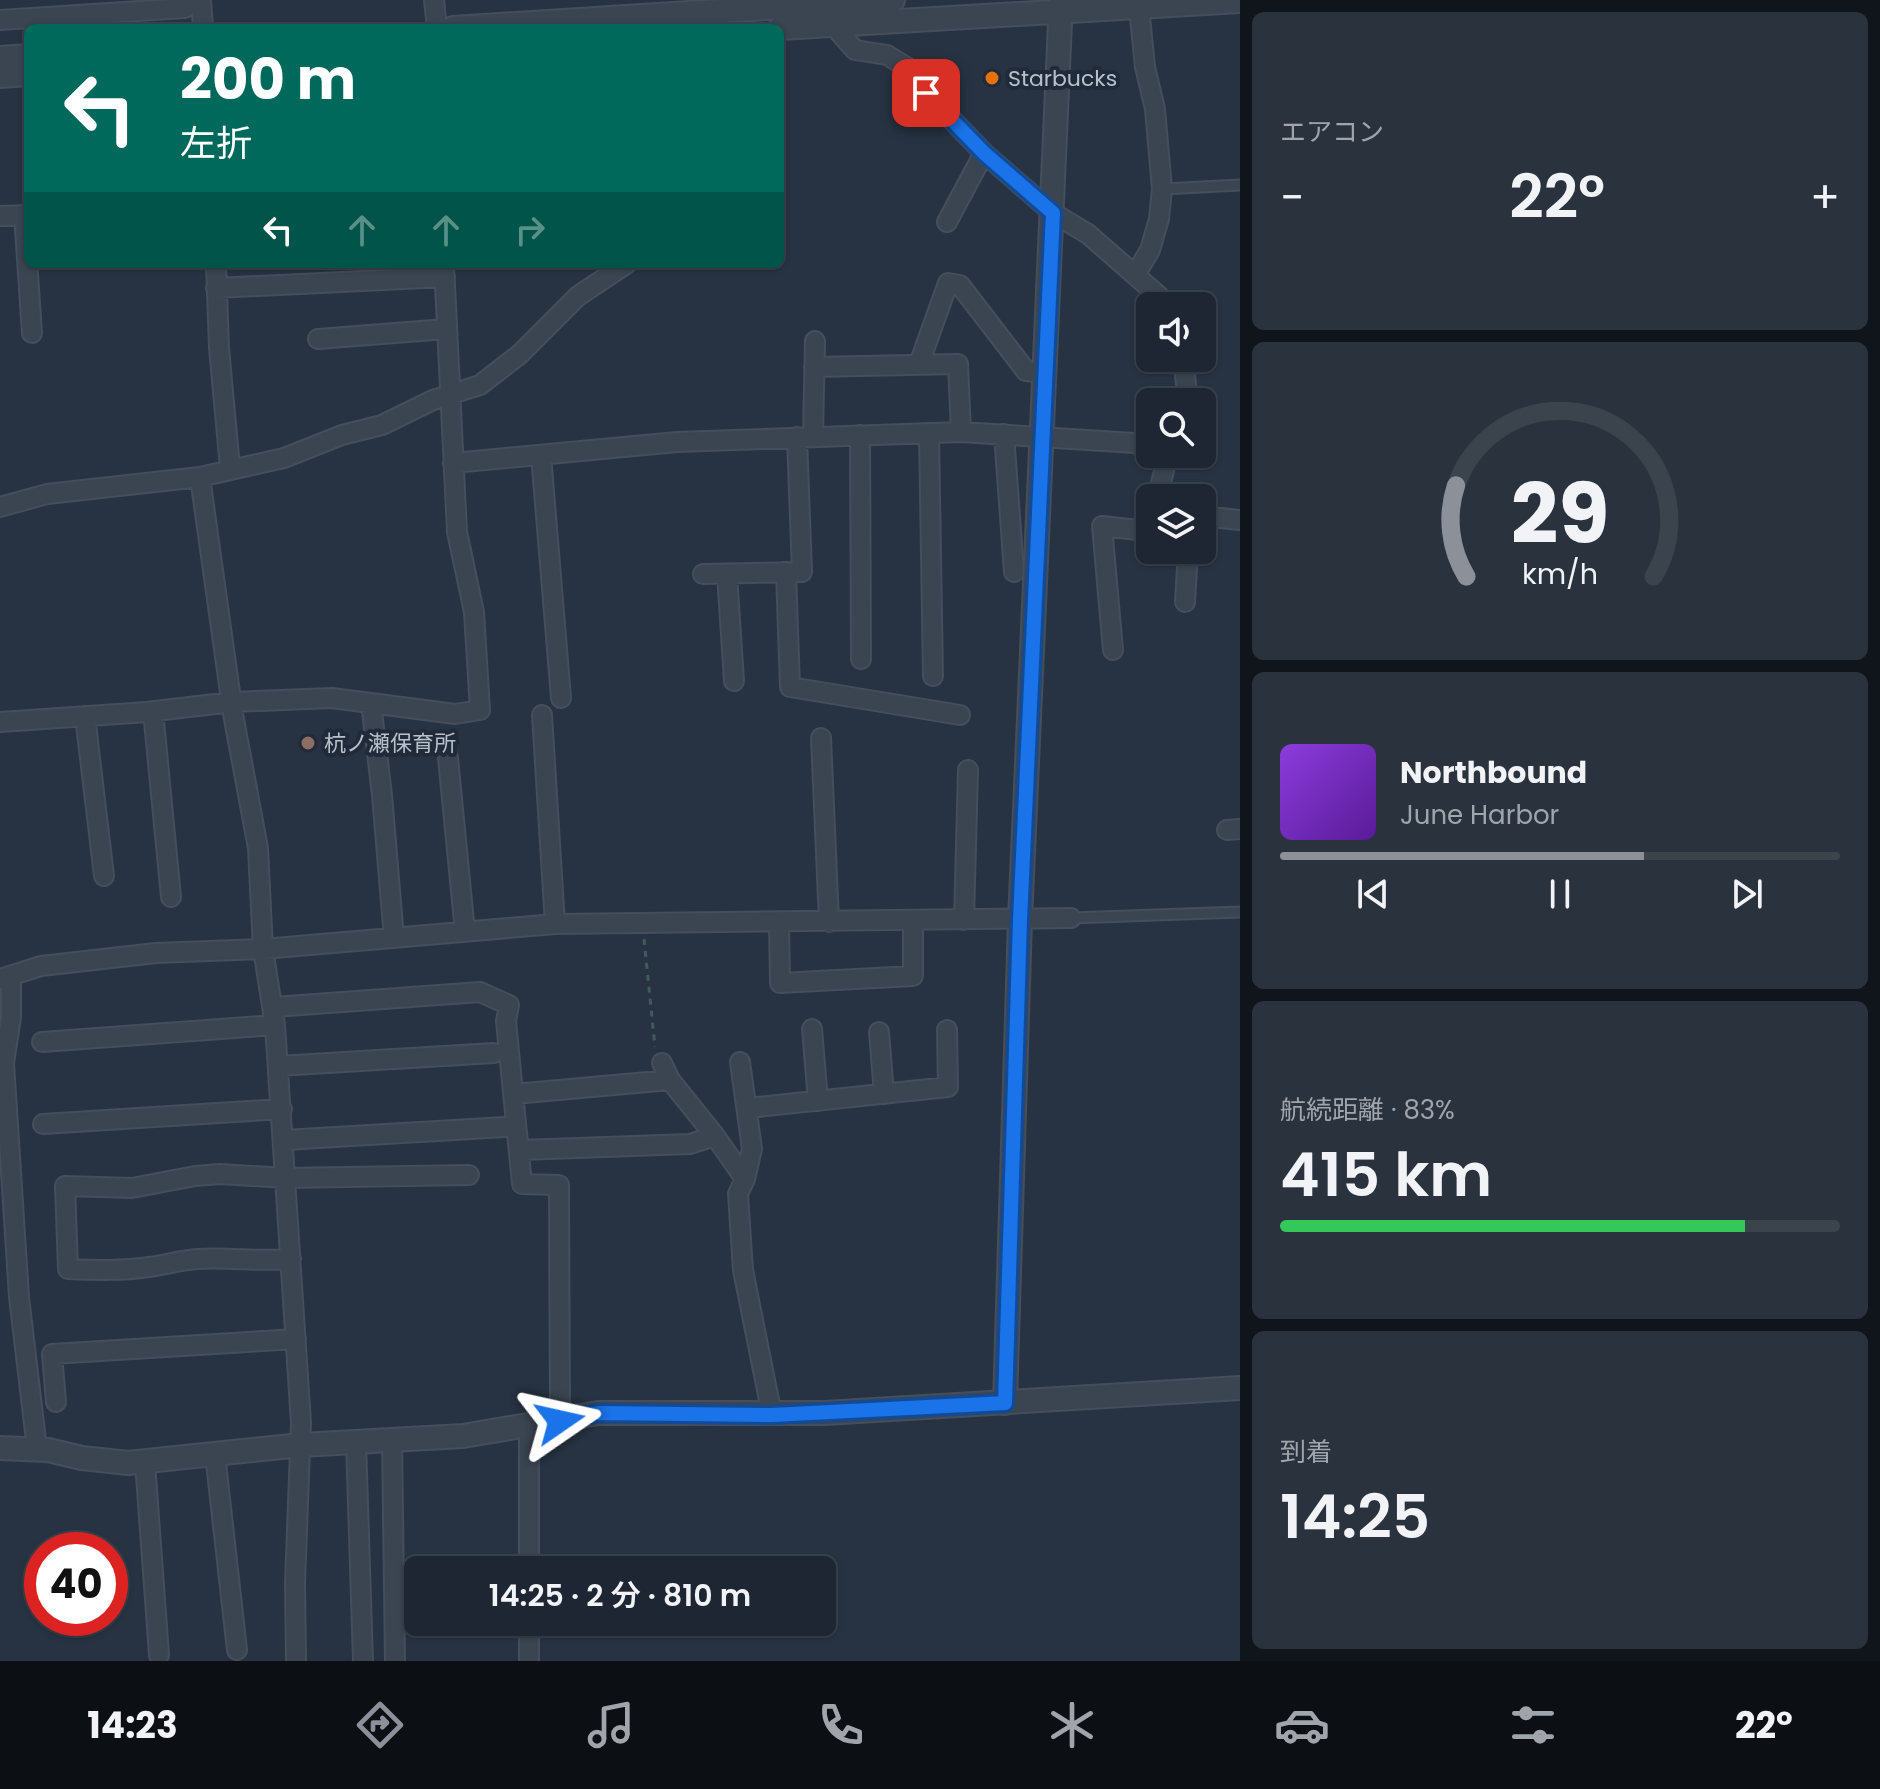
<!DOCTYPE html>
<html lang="ja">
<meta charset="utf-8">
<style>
:root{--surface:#1d2632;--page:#2a323e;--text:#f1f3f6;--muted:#a0a5ac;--line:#3b434d;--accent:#8c9099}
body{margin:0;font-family:Poppins,"Noto Sans JP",sans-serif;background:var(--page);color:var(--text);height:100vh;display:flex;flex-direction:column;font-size:30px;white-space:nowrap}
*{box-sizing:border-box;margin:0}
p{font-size:26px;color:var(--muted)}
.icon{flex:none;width:44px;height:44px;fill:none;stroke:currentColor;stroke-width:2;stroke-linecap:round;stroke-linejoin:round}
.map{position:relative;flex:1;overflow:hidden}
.sheet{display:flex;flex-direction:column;gap:12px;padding:12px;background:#10151c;width:640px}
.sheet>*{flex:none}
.top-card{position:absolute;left:24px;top:24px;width:760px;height:244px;border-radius:12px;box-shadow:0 2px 6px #0004,0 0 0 2px var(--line);background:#00695c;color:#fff;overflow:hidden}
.controls{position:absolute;left:1136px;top:292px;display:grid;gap:16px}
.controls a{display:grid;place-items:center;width:80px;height:80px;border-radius:12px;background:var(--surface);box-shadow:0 2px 6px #0004,0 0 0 2px var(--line);font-size:40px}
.speed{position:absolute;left:24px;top:1532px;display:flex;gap:16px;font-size:40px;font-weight:700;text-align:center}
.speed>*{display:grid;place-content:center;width:104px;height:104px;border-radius:50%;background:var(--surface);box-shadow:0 2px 6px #0004,0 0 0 2px var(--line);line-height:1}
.speed .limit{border:12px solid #d22;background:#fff;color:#111}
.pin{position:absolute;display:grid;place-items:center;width:68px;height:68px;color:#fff;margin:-34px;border-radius:16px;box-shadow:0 4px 12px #0006}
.me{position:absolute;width:88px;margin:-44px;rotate:79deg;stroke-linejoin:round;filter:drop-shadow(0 0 6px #0008)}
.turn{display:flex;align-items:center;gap:28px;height:168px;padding:0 24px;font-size:36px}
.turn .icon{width:104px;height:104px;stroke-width:2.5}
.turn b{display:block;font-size:56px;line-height:68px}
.lanes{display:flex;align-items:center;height:76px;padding:0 24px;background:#0003;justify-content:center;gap:40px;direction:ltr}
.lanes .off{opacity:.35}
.big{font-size:60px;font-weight:600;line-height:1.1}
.sheet .card{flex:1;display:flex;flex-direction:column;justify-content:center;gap:12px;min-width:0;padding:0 28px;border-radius:12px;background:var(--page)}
.sheet .dial{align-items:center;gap:0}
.dial svg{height:208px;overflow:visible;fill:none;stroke:var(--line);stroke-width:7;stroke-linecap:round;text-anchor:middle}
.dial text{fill:var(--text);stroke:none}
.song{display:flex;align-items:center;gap:24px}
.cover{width:96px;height:96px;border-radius:12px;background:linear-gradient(135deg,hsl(270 70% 55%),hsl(270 70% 35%))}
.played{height:8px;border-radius:4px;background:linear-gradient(90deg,var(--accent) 65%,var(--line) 65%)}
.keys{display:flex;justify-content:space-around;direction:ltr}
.heat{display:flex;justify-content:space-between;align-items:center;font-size:44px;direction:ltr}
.charge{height:12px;border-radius:6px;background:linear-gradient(90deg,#34c759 83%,var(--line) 0)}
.trip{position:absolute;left:404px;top:1556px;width:432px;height:80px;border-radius:12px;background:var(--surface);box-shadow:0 2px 6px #0004,0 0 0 2px var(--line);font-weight:600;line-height:80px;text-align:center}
.menu{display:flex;height:128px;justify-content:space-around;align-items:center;background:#0c0f14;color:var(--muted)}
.menu .icon{width:56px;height:56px}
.menu .on{color:var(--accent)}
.menu b{font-size:36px;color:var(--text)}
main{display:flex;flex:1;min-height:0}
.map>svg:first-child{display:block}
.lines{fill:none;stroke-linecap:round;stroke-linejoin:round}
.service-casing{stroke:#454e5c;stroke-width:13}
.minor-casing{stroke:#454e5c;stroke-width:22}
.tertiary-casing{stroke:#454e5c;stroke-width:26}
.path{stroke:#425a5b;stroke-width:3;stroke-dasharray:6 6;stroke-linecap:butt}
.service{stroke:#3b4552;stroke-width:9}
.minor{stroke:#3b4552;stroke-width:18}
.tertiary{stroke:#3b4552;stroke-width:22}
.route-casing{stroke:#114b97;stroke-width:20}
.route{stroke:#1a73e8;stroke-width:14}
.food-dot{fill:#e8710a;stroke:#202a38;stroke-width:3}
.education-dot{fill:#8d6e63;stroke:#202a38;stroke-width:3}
.labels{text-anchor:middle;stroke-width:8;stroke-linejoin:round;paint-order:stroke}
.poi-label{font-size:22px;fill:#b8c0cc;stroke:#202a38;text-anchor:start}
</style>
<main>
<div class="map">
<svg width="1240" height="1661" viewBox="0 0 1240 1661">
<rect width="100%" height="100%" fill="#273343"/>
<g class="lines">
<defs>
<path id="service" d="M1162,189L1240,185
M1071,918L1240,912"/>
<path id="minor" d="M201,0L203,28
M434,0L437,28
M0,20L185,8V0
M832,24L855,50L887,55L913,71L926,93L984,153L1053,213L1088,234L1159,296L1166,306
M24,215L32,333
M0,216L28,215
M947,222L984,153
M216,264L219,348L230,468
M1135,275L1150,250L1159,219L1162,189L1155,109L1145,67L1139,7
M216,288L445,277
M318,339L446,329
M1183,358L1187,393L1186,402
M919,364L948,283L960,285L1026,371L1045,373
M814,367L958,364L961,432
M929,433L933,676
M1004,434L1014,572
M860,435L861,659
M813,437L815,341
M541,455L561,698
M453,463L677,442L961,432L1134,443L1150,447
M200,477L233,714L258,848L263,949L275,1025L301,1423L295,1583L296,1661
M1165,498L1161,483L1168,454
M0,507L47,494L200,477L284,458L342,435L382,425L433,400L480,385L520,354L578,296L626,264
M1202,516L1240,520
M786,572L790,687L960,715
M703,574L802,572L797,437
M727,574L734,681
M1185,602L1188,550
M1113,650L1102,526L1147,531L1150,526
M371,703L382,795L394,938
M153,711L171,897
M542,715L555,924
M85,716L104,876
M0,722L147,712L232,702L332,698L455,714L480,710L474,612L457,532L444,264
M821,738L829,922
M448,758L465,932
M1227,830L1240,829
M964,920L968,770
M779,922L780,983L913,976V920
M11,978V1017L4,1063L19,1297L37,1449
M0,979L41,966L156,953L263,949L555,924L1071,918
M274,1007L480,992L509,1005L506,1021L522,1184L559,1185L560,1421
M812,1029L818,1101
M879,1032L884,1094
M42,1042L275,1025
M740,1062L752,1149L745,1179L738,1194L743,1270L772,1415
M662,1063L670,1080L715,1136L745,1179
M278,1066L494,1053
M514,1094L670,1080
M748,1108L948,1087L947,1030
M43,1124L282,1109
M284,1140L505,1127
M520,1150L690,1144L715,1136
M291,1259C260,1262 229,1257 198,1259C181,1260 165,1265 149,1267C122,1271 95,1270 68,1269L65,1186L132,1188L195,1176L220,1174L286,1178L469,1175
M56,1402L52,1354L296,1339
M529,1427V1570
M392,1440L395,1661
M356,1442L363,1661
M215,1454L237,1650
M145,1462L159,1655
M529,1622V1661"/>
<path id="tertiary" d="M453,28L893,0
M780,28L1240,1
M0,58L28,56
M0,76L28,74
M1005,1403L1020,920L1061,0
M0,1448L48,1450L82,1458L128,1463L301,1445L463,1436L598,1413H825L1240,1388"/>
</defs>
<use href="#service" class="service-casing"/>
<use href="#minor" class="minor-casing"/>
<use href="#tertiary" class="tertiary-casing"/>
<path class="path" d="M644,939L655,1047"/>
<use href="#service" class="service"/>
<use href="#minor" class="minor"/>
<use href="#tertiary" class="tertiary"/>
</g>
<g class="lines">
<defs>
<path id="route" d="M560,1421L598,1413L772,1415L1005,1403L1020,920L1053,213L984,153L926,93"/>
</defs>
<use href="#route" class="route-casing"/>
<use href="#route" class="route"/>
</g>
<circle class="food-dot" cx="992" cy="78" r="8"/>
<circle class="education-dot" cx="308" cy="743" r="8"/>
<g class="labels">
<g class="poi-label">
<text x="1008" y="86">Starbucks</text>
<text x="324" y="751">杭ノ瀬保育所</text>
</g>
</g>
</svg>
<div class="controls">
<a><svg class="icon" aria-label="sound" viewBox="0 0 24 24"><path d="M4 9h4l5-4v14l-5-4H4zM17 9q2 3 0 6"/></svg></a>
<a><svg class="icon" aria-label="search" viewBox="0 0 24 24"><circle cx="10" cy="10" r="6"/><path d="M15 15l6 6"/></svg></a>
<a><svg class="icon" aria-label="layers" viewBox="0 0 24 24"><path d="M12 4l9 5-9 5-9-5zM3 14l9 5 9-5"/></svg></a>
</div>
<div class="speed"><div class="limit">40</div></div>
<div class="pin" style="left:926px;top:93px;background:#d93025"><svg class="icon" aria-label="arrive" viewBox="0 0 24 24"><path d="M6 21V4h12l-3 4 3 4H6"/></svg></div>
<svg class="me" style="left:560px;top:1421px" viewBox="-20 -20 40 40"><path d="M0-17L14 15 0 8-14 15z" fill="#1a73e8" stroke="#fff" stroke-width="4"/></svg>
<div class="trip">14:25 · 2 分 · 810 m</div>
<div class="top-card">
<div class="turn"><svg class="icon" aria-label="left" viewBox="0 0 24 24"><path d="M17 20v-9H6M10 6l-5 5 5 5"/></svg><div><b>200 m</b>左折</div></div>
<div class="lanes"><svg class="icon" aria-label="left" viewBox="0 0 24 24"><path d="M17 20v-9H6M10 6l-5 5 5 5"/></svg><svg class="icon off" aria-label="ahead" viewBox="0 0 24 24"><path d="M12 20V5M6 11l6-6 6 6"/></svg><svg class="icon off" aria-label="ahead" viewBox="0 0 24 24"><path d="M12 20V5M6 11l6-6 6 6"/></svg><svg class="icon off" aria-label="right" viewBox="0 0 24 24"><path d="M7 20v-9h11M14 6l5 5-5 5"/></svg></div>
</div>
</div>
<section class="sheet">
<div class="card"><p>エアコン</p>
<div class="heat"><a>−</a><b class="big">22°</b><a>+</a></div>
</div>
<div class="card dial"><svg viewBox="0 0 100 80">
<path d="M14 69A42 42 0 1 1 86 69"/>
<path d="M14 69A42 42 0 0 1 10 34" stroke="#8c9099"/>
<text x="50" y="56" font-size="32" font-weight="700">29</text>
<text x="50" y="72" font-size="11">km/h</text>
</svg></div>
<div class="card">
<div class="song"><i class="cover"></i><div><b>Northbound</b><p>June Harbor</p></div></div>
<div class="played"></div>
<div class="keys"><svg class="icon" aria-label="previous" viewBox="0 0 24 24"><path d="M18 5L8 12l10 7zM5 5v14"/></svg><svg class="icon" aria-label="pause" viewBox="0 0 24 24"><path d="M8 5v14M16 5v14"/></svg><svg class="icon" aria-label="next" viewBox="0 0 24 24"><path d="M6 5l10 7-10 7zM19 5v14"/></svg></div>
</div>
<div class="card"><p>航続距離 · 83%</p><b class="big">415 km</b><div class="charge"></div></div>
<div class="card"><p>到着</p><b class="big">14:25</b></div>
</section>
</main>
<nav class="menu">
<b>14:23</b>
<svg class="icon on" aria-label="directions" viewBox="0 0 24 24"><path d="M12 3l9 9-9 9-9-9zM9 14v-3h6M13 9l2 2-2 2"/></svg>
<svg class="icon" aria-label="music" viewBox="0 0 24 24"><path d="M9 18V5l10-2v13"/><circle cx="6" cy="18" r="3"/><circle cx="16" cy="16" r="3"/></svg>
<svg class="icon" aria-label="phone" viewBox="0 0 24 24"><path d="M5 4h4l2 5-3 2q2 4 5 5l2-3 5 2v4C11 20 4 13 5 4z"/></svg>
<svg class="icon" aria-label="climate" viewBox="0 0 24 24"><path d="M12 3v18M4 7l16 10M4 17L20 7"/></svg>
<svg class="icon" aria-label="car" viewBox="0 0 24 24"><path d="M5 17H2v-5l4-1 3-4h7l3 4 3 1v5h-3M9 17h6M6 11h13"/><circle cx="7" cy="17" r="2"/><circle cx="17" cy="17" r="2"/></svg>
<svg class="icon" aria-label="filters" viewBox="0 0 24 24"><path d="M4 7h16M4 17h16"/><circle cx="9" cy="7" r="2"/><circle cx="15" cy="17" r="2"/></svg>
<b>22°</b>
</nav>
